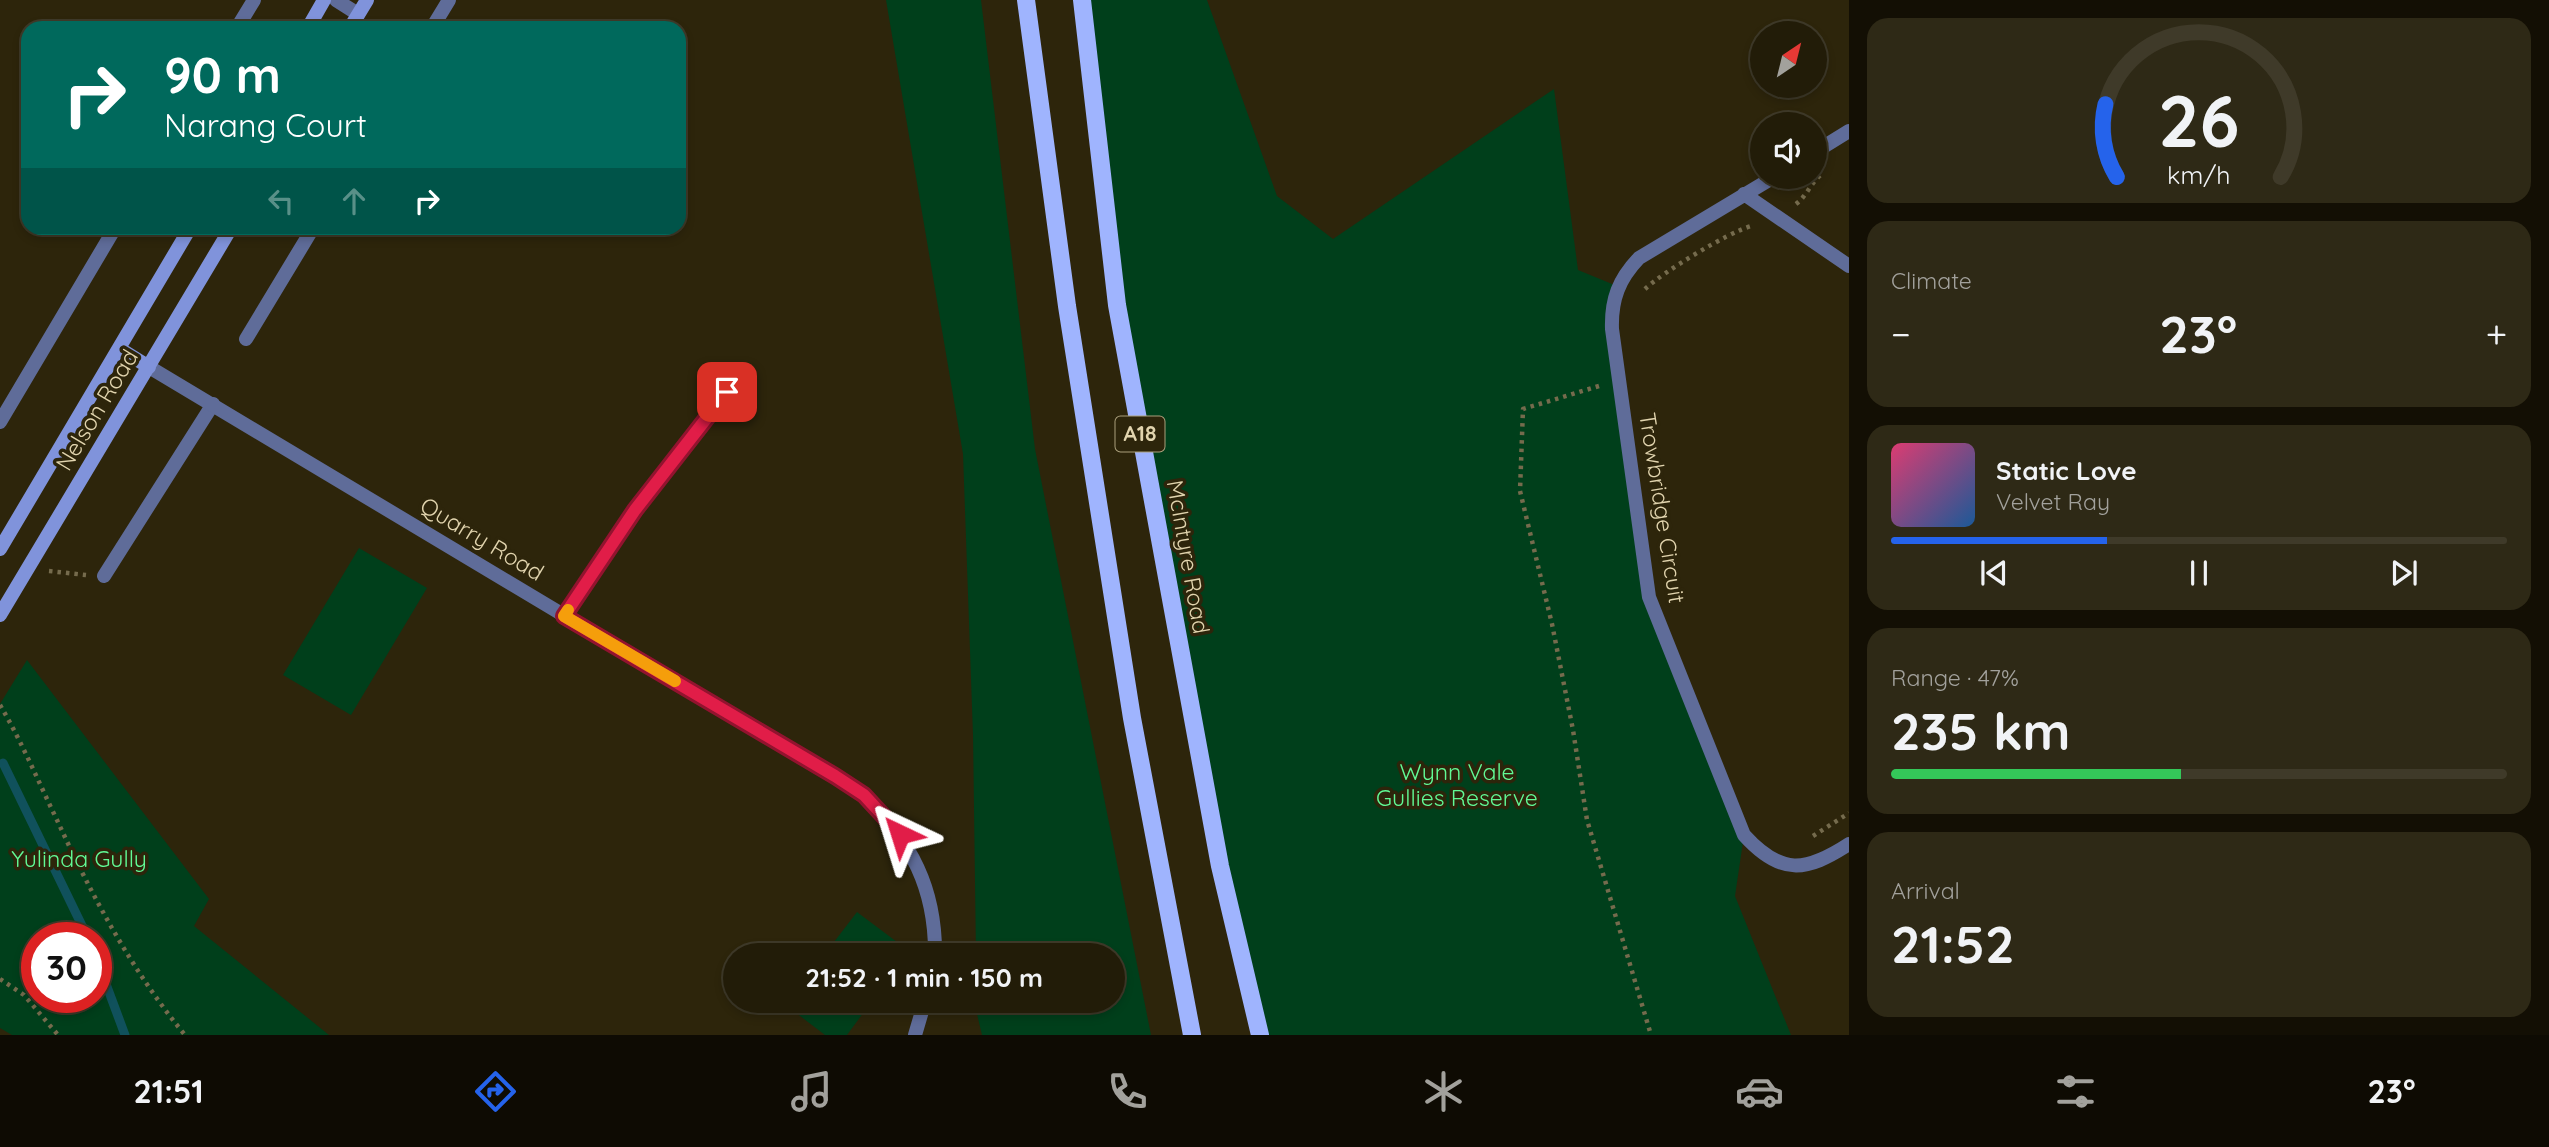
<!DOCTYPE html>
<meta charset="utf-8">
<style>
:root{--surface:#221c08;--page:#2e2916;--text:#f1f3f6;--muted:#a2a19c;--line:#3f3a29;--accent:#2563eb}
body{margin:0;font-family:Quicksand,sans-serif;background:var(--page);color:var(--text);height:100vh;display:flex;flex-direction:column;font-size:26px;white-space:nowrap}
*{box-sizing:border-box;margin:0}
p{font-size:23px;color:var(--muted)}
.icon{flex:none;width:38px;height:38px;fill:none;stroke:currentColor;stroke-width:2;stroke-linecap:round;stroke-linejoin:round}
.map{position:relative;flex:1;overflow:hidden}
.side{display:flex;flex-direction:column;gap:18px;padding:18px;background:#130f04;width:700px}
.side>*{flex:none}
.guide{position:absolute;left:21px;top:21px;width:665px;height:214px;border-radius:21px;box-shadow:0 4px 10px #0003,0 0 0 2px var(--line);background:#00695c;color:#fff;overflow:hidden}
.needle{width:46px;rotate:35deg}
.controls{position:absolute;left:1750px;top:21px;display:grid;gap:14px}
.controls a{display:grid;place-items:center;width:77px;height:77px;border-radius:50%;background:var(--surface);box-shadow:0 4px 10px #0003,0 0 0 2px var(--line);font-size:35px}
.speed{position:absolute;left:21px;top:922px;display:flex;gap:14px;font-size:35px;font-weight:700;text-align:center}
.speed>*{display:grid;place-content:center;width:91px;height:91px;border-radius:50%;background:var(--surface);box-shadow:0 4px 10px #0003,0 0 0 2px var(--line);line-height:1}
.speed .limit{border:10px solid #d22;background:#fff;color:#111}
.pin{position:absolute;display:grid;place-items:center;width:60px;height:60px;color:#fff;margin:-30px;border-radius:14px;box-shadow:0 4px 10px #0006}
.me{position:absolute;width:77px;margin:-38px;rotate:319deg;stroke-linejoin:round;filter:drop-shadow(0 0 5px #0008)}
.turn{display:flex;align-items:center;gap:24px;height:147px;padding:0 28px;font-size:32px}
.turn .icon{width:91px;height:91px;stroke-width:2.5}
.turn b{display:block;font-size:49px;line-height:60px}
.lanes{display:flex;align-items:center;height:66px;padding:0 28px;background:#0003;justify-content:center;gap:35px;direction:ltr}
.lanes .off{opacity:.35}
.big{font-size:52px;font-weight:800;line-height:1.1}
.side .widget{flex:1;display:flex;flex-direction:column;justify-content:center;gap:10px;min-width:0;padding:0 24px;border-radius:21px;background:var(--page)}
.side .dial{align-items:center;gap:0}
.dial svg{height:182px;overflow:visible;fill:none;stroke:var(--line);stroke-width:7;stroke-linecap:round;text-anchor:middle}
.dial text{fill:var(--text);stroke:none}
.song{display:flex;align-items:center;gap:21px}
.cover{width:84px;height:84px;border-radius:10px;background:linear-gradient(135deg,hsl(340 70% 55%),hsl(210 70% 35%))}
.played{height:7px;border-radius:4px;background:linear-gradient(90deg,var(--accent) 35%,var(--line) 35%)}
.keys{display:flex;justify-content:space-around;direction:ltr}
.heat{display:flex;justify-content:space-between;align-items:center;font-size:38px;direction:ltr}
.charge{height:10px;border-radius:5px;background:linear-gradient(90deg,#34c759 47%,var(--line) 0)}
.trip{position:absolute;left:723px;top:943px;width:402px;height:70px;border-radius:35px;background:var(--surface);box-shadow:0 4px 10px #0003,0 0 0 2px var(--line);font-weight:800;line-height:70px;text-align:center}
.tabs{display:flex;height:112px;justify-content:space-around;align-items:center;background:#0e0b03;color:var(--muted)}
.tabs .icon{width:49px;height:49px}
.tabs .selected{color:var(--accent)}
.tabs b{font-size:32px;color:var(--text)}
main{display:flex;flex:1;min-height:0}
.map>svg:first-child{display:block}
.green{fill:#003f1b;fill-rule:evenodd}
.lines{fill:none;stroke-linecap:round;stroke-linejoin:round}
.stream{stroke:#10515c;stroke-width:9}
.path{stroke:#756b4d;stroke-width:4.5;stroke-dasharray:3.5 5;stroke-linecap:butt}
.service{stroke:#5f6c99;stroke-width:14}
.minor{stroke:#5f6c99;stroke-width:14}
.secondary{stroke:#8093db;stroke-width:14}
.primary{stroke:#9fb4fe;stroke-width:18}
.route-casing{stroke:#92132f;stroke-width:18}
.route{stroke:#e11d48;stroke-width:12}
.slow{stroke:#f59e0b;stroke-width:12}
.labels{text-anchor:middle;stroke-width:7;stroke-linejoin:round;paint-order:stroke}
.shield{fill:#2d250b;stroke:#aba07d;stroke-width:2}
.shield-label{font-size:21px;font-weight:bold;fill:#e1d4ae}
.street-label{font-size:23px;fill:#e1d4ae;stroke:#2d250b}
.park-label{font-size:23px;fill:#61fa95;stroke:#2d250b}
</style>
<main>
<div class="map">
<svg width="1849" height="1035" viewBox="0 0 1849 1035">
<rect width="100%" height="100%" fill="#2d250b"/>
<path class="green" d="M886,0H981L1035,449L1151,1035H982L977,1014L976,1001H1113V956L976,955L973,735L963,454Z
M1082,0H1207L1277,196L1333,239L1554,89L1578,270L1617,286L1611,311L1649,597L1744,835L1735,896L1791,1035H1260L1117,305Z
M359,548L427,588L351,715L283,675Z
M27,660L209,899L194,926L329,1035H12L0,1028V704ZM37,938H96V998H37Z
M857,912L909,951L905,955H824Z
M791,1001H872L847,1035H825L787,1006Z"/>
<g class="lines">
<path class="stream" d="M3,763L88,938
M96,957L125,1035"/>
<path class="path" d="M1796,204C1807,196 1811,182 1822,174
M1645,289C1663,272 1727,233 1751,226
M1599,386L1523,409L1520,491L1552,624L1573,730L1587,820L1651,1035
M49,571L86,575
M0,705C22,742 38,781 57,820C92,896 132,971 185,1035
M1813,836L1849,813
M0,979L24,995L58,1035"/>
<path class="service" d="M336,0L358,14
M237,28L254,0
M432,28L449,0
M246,339L313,228
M0,422L115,228
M104,576L213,404"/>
<path class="minor" d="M1815,152L1849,131
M1774,177L1639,258C1619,279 1611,299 1612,329L1649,597L1744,835C1781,876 1806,872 1849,844
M1744,194L1849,266
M149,367L864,795C911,842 936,888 935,956
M564,616L635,510L728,392
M915,1035L925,1001"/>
<path class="secondary" d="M308,28L324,0
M350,28L367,0
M120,349L149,367
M0,549L190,228
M0,615L231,228"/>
<path class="primary" d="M1026,0L1067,306L1132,718L1192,1035
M1082,0L1117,305L1220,866L1260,1035"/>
</g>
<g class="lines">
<defs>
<path id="route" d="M727,392L635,510L564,616L835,776L864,795L900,834"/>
</defs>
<use href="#route" class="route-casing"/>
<use href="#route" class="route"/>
<path class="slow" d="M568,610L564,616L675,681"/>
</g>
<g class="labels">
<rect class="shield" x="1115.5" y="416.5" width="49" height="35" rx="5"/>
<g class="shield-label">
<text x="1140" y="441">A18</text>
</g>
<g class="street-label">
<text transform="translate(97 410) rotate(-59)" y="8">Nelson Road</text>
<text transform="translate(1662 508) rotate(81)" y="8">Trowbridge Circuit</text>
<text transform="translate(482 539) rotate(31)" y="8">Quarry Road</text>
<text transform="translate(1188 557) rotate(80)" y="8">McIntyre Road</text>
</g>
<g class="park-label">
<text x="1457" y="780">Wynn Vale<tspan x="1457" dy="26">Gullies Reserve</tspan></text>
<text x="79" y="867">Yulinda Gully</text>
</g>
</g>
</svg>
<div class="controls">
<a><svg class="needle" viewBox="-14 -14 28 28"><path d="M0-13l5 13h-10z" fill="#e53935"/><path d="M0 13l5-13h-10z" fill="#a2a19c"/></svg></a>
<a><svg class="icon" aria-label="sound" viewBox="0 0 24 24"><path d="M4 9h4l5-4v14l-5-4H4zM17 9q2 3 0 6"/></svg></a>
</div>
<div class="speed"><div class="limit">30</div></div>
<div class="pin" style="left:727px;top:392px;background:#d93025"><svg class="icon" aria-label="arrive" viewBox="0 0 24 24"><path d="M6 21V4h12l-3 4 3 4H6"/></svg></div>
<svg class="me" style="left:900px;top:834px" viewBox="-20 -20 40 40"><path d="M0-17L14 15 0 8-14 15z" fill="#e11d48" stroke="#fff" stroke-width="4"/></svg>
<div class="trip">21:52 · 1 min · 150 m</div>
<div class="guide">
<div class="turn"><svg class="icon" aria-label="right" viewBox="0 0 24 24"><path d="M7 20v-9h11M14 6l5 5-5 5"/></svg><div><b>90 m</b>Narang Court</div></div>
<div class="lanes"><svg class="icon off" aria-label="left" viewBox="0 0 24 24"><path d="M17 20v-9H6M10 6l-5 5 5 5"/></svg><svg class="icon off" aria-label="ahead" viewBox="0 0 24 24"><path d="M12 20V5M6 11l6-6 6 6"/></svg><svg class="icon" aria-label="right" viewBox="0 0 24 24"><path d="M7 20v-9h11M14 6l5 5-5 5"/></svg></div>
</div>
</div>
<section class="side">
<div class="widget dial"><svg viewBox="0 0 100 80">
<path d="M14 69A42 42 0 1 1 86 69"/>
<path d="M14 69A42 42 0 0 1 9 37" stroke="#2563eb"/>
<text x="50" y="56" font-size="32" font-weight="700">26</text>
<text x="50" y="72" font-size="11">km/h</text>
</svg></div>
<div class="widget"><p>Climate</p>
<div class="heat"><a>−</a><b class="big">23°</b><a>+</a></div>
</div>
<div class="widget">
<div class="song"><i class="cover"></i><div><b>Static Love</b><p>Velvet Ray</p></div></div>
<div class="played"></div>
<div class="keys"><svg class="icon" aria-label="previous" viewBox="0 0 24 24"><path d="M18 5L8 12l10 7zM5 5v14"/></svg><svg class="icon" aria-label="pause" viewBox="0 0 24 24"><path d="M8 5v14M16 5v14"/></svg><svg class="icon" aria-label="next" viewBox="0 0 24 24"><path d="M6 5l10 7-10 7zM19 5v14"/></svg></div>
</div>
<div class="widget"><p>Range · 47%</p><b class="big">235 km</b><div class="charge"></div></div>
<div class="widget"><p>Arrival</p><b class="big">21:52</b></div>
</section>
</main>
<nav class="tabs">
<b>21:51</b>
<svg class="icon selected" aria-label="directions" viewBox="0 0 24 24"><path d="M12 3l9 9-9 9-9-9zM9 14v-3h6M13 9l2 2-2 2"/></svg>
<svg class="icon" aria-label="music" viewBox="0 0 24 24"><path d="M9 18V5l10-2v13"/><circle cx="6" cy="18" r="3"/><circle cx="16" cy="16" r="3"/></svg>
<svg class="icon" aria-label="phone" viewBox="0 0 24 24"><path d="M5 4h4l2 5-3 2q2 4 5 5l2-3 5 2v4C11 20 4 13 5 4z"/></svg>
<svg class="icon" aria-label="climate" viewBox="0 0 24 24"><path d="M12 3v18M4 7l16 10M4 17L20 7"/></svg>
<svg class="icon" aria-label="car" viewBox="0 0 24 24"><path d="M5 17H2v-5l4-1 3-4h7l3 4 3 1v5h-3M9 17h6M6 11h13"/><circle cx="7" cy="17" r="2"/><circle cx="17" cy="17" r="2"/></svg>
<svg class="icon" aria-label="filters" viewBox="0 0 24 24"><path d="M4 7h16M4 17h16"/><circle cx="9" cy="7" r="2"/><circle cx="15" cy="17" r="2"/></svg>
<b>23°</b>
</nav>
